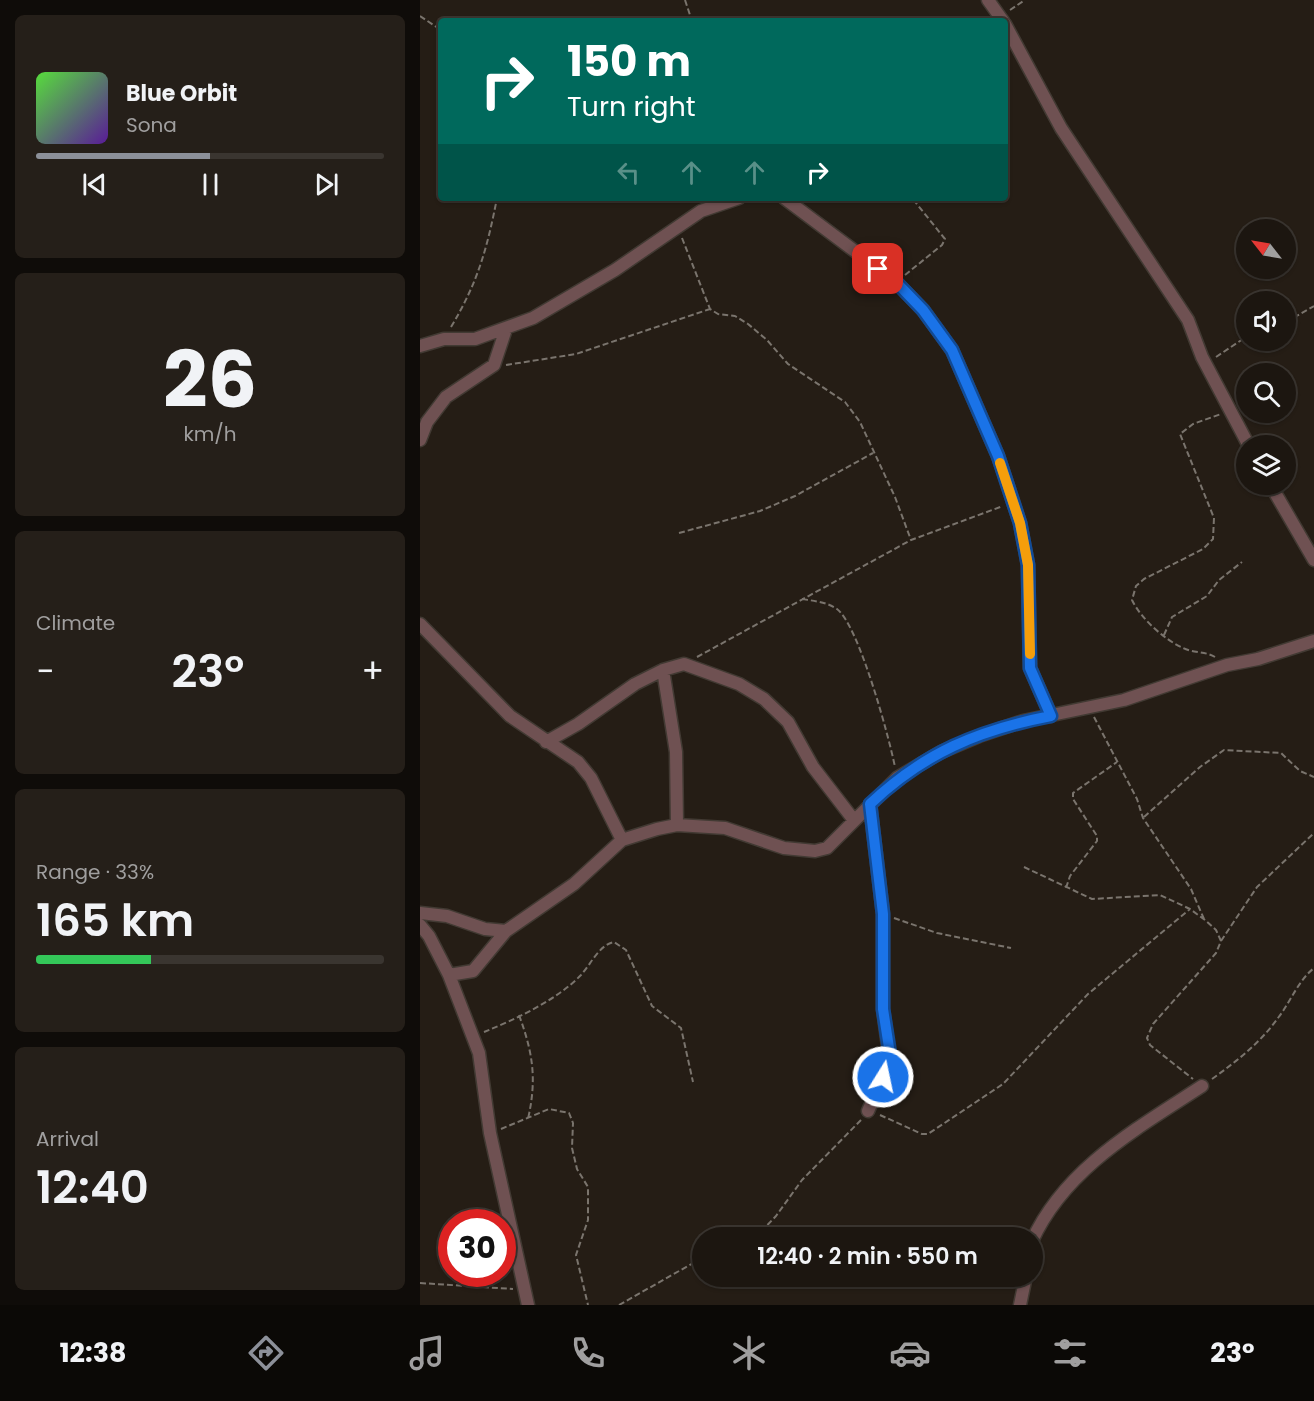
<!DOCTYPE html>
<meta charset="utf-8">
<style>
:root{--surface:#1c1610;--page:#251f19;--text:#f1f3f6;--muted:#a09f9f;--line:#3a3530;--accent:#8c9099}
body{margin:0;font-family:Poppins,sans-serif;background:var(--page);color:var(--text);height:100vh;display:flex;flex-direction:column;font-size:22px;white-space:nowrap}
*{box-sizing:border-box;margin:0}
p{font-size:20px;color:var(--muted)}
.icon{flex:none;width:33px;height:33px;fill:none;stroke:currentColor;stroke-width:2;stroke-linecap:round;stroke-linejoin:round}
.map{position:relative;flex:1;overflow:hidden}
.sheet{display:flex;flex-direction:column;gap:15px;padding:15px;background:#0f0c09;width:420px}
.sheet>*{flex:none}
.guide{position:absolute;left:18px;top:18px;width:570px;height:183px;border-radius:6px;box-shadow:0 2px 4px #0004,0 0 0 2px var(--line);background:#00695c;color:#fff;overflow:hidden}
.needle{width:39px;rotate:301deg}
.tools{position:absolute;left:816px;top:219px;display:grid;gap:12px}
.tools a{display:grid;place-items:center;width:60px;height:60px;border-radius:50%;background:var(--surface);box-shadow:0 2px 4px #0004,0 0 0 2px var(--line);font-size:30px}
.speed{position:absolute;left:18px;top:1209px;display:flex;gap:12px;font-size:30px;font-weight:700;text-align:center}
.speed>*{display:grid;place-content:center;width:78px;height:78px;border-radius:50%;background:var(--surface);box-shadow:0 2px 4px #0004,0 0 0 2px var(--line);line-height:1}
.speed .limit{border:9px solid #d22;background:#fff;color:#111}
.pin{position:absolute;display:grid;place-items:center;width:51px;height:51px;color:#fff;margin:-26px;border-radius:12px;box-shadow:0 3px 9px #0006}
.me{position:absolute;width:66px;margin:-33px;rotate:10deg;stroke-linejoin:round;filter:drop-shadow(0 0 4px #0008)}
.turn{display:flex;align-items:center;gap:21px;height:126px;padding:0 30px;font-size:27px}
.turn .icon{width:78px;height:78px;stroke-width:2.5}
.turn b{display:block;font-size:42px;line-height:51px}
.lanes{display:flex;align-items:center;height:57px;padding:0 30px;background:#0003;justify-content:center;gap:30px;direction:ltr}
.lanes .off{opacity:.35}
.big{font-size:45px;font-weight:600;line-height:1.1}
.sheet .tile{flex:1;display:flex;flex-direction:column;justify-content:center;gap:9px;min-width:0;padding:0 21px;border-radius:9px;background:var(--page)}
.sheet .dial{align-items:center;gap:0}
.dial b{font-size:78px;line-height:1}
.song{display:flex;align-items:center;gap:18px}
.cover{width:72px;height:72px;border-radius:9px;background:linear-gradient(135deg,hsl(110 70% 55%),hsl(270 70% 35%))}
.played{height:6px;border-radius:3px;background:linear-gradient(90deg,var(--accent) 50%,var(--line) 50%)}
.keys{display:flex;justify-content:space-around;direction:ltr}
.heat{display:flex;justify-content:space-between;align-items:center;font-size:33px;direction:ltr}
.charge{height:9px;border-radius:4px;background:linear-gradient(90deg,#34c759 33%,var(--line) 0)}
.trip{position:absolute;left:272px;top:1227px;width:351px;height:60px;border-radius:30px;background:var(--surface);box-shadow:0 2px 4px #0004,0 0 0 2px var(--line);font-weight:600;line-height:60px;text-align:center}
.dock{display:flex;height:96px;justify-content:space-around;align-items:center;background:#0b0906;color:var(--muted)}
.dock .icon{width:42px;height:42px}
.dock .on{color:var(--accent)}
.dock b{font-size:27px;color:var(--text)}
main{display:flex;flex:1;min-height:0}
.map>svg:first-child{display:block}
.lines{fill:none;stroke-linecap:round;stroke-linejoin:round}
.minor-casing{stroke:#423a33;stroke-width:15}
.path{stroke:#7a746d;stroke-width:2;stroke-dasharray:6 3;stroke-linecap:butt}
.minor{stroke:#6f5152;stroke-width:12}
.route-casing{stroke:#114b97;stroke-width:15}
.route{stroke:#1a73e8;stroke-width:10}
.slow{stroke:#f59e0b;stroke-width:10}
</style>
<main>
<section class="sheet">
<div class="tile">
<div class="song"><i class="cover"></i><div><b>Blue Orbit</b><p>Sona</p></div></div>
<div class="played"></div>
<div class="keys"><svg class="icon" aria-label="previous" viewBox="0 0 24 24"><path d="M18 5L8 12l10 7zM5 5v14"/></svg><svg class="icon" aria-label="pause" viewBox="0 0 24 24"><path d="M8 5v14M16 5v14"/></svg><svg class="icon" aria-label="next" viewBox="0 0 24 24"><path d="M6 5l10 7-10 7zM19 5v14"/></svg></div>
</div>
<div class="tile dial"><b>26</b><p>km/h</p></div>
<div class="tile"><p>Climate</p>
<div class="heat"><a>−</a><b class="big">23°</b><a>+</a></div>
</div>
<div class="tile"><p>Range · 33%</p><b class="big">165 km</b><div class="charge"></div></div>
<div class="tile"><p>Arrival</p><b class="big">12:40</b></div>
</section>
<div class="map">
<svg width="894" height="1305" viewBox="0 0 894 1305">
<rect width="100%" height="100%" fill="#251d15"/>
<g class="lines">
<defs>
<path id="minor" d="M568,0L583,21
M585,24L641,128L768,320L782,357L829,446
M364,198L476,282L503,310L532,350L578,456L600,523L608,565L610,668L631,716
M0,346L24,339H55L113,318L195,270L281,211L319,198
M0,440L7,422L26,397L74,365L86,329
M850,484L894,560
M0,624L90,716L158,762L171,778L202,840
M243,670L256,752L257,825
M126,742L158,724L215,684L243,670L264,664L319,684L344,699L368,722L393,767L433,819
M0,913L27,916L65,929L86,931L154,884L202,840L237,829L257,825L305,828L364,848L395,851L407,848L477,778L521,752L559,736L603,721L704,700L807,665L838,659L894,641
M0,925L9,936L29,975L59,1053L70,1133L108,1305
M29,975L53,971L86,931
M448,1111L463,1077L469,1054L463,1009V914L450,804
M612,1241C645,1168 718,1128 782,1086
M600,1305L606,1276"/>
</defs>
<use href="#minor" class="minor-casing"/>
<path class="path" d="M265,0L272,21
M590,10L605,0
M0,16L21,30
M262,238L290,309L298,314L315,316L328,324L347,340L368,364L425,402L440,422L475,497L491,540
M485,275L522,245L525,239L492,198
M866,322L894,306
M31,327C58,282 67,249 77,198
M796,357L826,337
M86,365L156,354L290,309
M259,533L340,511L375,496L453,453
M382,599C394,601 407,602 417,609C439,626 469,737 475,767
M744,635L752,617L787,596L799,580L822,562
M277,657L491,540L583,506
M795,657C785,651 773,653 763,648C745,640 721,619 712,600L716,586L724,579L783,549L793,539L794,518L760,434L773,424L801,414
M674,717L717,799L723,818L771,889L784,919
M724,817L780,767L804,750L861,753L880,771L894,777
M604,867L672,899L740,895L770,909L785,920L796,930L801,941L796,953L733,1024L727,1038L730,1045L773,1079
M646,888L650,876L677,841V836L653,799V793L697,762
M474,918L517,933L591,948
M801,941L837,887L894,833
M99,1015C113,1053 117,1079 108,1119
M64,1032C96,1019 137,1000 161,975C171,964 179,945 194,942L206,950L232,1006L261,1028L273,1082
M792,1079C817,1061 840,1043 858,1018C871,1001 878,981 894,968
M460,1115L502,1134H508L583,1084L668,994L770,909
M81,1129L129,1109L149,1113L153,1123L152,1148L157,1169L168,1187V1220L156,1255L168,1305
M335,1238L356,1216L382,1180L441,1120
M0,1283L93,1289
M199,1305L282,1258"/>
<use href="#minor" class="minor"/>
</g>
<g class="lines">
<defs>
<path id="route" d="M458,269L476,282L503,310L532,350L578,456L600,523L608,565L610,668L631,716C558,730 504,753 450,804L463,914V1009L470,1054L463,1077"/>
</defs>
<use href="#route" class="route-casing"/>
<use href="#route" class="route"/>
<path class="slow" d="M580,463L600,523L608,565L610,654"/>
</g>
</svg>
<div class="tools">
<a><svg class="needle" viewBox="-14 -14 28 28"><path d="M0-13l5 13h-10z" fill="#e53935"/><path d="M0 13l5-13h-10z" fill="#a09f9f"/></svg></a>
<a><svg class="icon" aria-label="sound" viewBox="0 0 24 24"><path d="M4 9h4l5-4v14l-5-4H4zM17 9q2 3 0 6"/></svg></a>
<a><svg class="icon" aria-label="search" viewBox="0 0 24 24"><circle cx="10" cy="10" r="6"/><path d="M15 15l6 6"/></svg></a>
<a><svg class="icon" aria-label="layers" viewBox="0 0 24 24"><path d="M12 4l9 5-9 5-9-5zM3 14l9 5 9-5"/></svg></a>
</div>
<div class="speed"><div class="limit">30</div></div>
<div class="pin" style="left:458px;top:269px;background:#d93025"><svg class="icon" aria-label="arrive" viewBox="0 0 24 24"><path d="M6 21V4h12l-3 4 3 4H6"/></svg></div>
<svg class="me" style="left:463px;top:1077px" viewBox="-20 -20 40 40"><circle r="17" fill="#1a73e8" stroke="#fff" stroke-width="3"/><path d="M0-11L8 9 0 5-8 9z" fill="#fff"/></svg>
<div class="trip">12:40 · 2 min · 550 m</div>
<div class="guide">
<div class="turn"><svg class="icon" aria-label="right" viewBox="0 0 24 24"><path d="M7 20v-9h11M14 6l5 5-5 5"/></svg><div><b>150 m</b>Turn right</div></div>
<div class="lanes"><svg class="icon off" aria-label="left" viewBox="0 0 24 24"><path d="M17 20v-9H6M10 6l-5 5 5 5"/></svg><svg class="icon off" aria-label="ahead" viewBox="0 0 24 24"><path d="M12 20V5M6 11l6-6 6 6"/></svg><svg class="icon off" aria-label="ahead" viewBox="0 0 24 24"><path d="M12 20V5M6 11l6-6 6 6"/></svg><svg class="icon" aria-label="right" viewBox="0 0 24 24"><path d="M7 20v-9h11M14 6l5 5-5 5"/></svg></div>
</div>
</div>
</main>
<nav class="dock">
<b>12:38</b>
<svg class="icon on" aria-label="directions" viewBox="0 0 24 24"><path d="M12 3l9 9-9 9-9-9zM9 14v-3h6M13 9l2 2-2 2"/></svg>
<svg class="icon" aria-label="music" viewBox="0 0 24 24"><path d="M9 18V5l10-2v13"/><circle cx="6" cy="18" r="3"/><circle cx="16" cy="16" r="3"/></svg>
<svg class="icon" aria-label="phone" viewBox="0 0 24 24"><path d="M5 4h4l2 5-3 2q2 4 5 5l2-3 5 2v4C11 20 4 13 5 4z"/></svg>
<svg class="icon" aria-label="climate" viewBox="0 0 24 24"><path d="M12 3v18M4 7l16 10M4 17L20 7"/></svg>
<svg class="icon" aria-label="car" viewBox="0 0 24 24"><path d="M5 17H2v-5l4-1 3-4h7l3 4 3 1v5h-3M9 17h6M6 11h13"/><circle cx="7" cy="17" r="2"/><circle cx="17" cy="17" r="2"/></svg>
<svg class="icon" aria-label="filters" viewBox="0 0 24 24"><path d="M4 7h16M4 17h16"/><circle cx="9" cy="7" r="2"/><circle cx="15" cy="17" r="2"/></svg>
<b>23°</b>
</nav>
